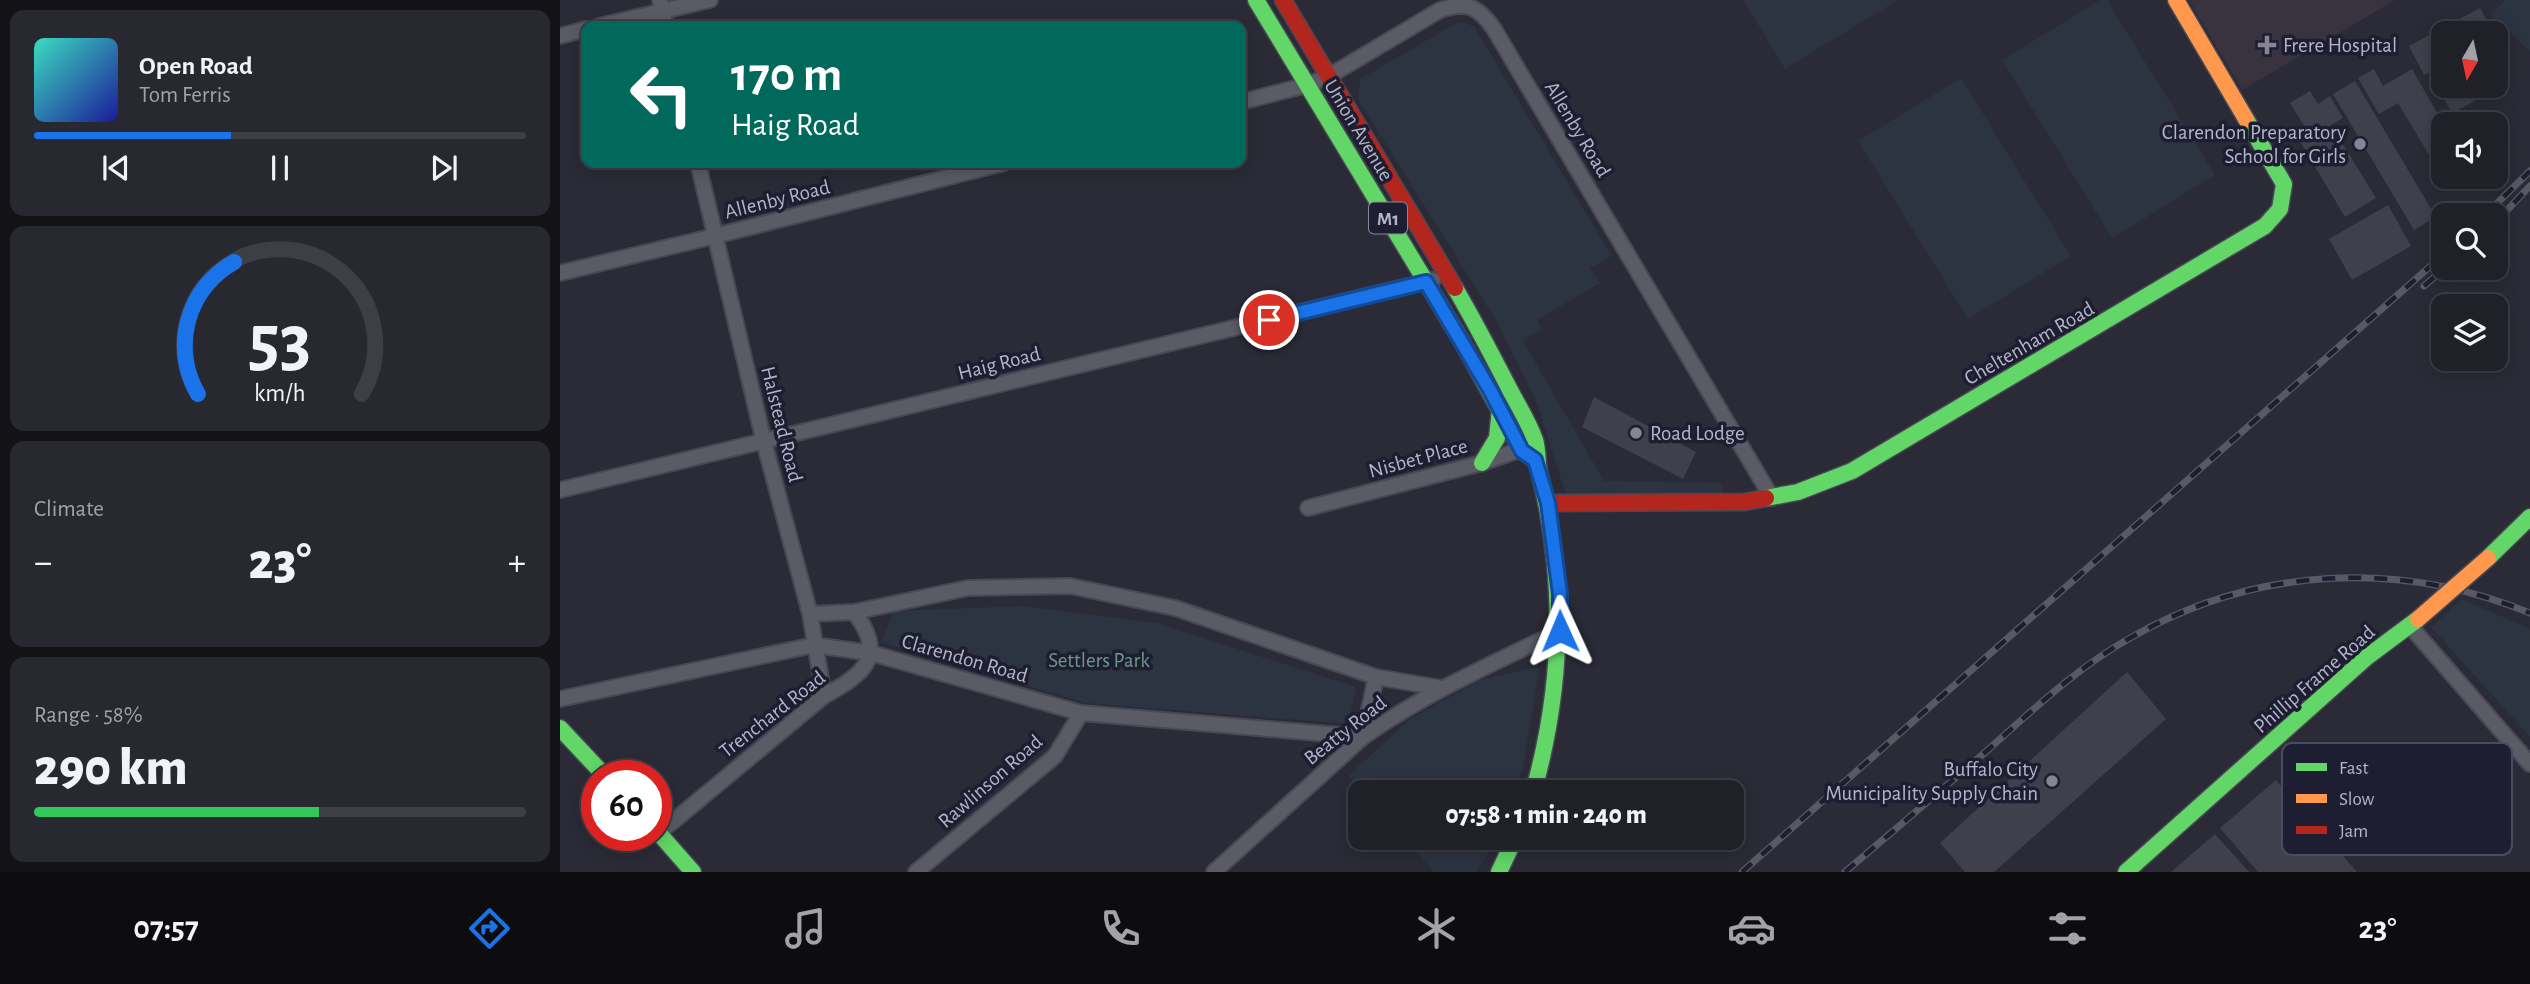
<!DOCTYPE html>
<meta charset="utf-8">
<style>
:root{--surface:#202029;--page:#282831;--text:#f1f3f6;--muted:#a2a3a8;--line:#3d3e46;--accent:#1a73e8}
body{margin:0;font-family:"Alegreya Sans",sans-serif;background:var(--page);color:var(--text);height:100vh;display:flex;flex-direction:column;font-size:26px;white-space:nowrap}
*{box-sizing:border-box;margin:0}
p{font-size:23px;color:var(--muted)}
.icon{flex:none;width:38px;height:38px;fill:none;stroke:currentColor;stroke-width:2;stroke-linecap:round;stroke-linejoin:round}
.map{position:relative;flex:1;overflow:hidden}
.panel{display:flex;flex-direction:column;gap:10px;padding:10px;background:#121217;width:560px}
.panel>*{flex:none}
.banner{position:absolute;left:21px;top:21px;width:665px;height:147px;border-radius:14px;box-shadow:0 4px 18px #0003,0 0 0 2px var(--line);background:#00695c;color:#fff;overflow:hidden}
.needle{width:46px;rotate:189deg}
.fabs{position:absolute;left:1871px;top:21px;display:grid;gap:14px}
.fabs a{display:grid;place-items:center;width:77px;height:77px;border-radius:14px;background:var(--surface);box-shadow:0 4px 18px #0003,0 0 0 2px var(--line);font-size:35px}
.speed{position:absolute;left:21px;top:760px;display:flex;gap:14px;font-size:35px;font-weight:700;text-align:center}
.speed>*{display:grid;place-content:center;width:91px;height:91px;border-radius:50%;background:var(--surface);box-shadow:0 4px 18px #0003,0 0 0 2px var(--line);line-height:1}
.speed .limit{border:10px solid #d22;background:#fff;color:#111}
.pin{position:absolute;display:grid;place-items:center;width:60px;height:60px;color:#fff;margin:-30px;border:4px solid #fff;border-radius:50%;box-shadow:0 2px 7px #0007}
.me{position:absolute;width:77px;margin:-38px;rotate:359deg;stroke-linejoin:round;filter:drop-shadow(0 0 5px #0008)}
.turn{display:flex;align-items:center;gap:24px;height:147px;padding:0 35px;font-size:32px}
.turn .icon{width:91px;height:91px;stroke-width:2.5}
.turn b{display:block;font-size:49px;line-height:60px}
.big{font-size:52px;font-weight:800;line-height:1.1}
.panel .widget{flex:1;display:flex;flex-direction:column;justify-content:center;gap:10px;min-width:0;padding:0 24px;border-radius:14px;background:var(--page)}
.panel .dial{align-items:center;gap:0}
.dial svg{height:182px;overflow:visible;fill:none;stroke:var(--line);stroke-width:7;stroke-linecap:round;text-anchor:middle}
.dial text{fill:var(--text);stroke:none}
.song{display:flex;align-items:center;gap:21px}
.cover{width:84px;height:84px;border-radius:10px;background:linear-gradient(135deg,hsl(170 70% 55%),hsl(240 70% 35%))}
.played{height:7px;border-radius:4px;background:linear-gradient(90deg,var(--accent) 40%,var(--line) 40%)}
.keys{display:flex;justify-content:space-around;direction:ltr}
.heat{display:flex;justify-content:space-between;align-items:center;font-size:38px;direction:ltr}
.charge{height:10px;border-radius:5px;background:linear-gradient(90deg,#34c759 58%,var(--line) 0)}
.trip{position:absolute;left:788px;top:780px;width:396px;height:70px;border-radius:14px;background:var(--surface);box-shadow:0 4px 18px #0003,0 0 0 2px var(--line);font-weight:800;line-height:70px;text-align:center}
.menu{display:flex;height:112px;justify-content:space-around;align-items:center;background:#0d0d10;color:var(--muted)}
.menu .icon{width:49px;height:49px}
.menu .current{color:var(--accent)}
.menu b{font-size:32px;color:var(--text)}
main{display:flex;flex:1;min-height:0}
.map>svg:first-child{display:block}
.medical{fill:#393340}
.green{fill:#2b3440}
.building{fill:#3f404c}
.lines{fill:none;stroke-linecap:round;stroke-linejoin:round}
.street-casing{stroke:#484854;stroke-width:18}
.fast-casing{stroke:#484854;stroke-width:19}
.slow-casing{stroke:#484854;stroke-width:19}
.jam-casing{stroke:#484854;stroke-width:19}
.street{stroke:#5b5b65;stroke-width:14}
.fast{stroke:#63d668;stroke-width:16}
.slow{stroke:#ff974d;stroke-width:16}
.jam{stroke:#b3261e;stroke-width:16}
.rail-casing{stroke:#595963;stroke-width:7}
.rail{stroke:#1e1e32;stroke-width:4.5;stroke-dasharray:13;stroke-linecap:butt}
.slow-bridge-casing{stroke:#484854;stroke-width:19;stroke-linecap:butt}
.slow-bridge{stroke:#ff974d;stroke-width:16}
.route-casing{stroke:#114b97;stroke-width:18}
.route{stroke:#1a73e8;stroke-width:12}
.poi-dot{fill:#858595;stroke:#1e1e32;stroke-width:2.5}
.labels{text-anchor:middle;stroke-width:7;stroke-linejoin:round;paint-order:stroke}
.shield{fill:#1e1e32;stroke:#88889b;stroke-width:2}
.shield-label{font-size:19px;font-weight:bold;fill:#b5b5c8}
.poi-label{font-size:21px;fill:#b5b5c8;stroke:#1e1e32;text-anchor:start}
.street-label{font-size:21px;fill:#b5b5c8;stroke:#1e1e32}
.park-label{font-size:21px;fill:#6d9887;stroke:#1e1e32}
.key{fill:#1e1e32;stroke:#4b4b5f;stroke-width:2}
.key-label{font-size:19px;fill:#b5b5c8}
</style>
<main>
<section class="panel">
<div class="widget">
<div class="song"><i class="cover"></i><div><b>Open Road</b><p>Tom Ferris</p></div></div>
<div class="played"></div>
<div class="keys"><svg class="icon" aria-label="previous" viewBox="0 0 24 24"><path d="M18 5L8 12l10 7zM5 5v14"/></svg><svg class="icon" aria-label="pause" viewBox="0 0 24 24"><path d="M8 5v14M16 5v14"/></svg><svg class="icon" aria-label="next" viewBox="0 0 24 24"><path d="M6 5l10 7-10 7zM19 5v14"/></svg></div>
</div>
<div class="widget dial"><svg viewBox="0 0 100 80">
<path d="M14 69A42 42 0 1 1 86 69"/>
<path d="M14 69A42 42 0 0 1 30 11" stroke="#1a73e8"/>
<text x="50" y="56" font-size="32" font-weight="700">53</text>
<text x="50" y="72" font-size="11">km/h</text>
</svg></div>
<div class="widget"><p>Climate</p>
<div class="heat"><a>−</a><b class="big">23°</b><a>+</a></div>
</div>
<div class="widget"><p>Range · 58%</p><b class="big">290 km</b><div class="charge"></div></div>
</section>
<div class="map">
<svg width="1970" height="872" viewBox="0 0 1970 872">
<rect width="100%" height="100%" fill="#2b2b37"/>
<path class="medical" d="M1629,0H1835L1682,90Z"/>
<path class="green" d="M1183,0H1338L1225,69Z
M1540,0H1547L1655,175L1552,238L1442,60Z
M1945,0H1970V51L1931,15Z
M898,22L914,26L1052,256L1030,268L1040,283L977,320L982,329L963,341L1044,481L1162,483L1163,495H1006L977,403L937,322L798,99L800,79Z
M1401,78L1511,256L1408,319L1298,141Z
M1902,599L1970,629V737L1871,627Z
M462,606L597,623L796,687L788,724L525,703L321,642L334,611Z
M977,667L979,671L963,766L954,793H803L788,776L849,720L886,699L920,680Z
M844,838H938L916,872H874Z"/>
<path class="building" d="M1920,8L1934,33H1883V65L1864,75L1849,46Z
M1814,69L1823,86L1852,69L1883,123V147L1869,155L1838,103L1819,114L1798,78Z
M1795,81L1876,217L1854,230L1773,94Z
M1893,86H1924L1928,94L1892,113L1880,92Z
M1750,91L1758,104L1770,96L1783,118L1771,125L1816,198L1785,217L1741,143L1751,137L1730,103Z
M1828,205L1851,246L1792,280L1769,239Z
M1034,397L1136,452L1123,479L1022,427Z
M1567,672L1606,719L1434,872H1405L1380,843Z
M1716,780L1797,872H1698L1660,828Z
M1655,834L1689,872H1611Z"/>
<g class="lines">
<defs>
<path id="street" d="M100,0L106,26
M39,26L150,0
M0,36L26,29
M681,102L747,85L769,76L880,10C907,1 918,6 934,29L1212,498
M138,163L204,442L250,614L264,696
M0,273L155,236L444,163
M0,490L873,280
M748,508L922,463L968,447
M250,614L294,612L408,588L510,586L615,608L816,677L881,688
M1850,626L1970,764
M0,699L254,645L311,653L521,713L803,737L816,677
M99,833L264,696C304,674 328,656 294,612
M356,872L495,756L521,713
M654,872L803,737C864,694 933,663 1000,631"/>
<path id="fast" d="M696,0L901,340L962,451L975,460
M895,288C915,322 933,357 951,392C959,407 969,423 975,440C978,449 977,461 979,471C1006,578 1003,687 973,793
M922,463L937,438L940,409
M1206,498L1238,492L1292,471L1705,226L1720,209L1724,184L1686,119
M1928,558L1970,517
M0,728L44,775
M96,830L133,872
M939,872L955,838
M1566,872L1807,657L1858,619"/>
<path id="slow" d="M1616,0L1686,119"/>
<path id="jam" d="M723,0L895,288
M988,503L1184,502L1206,498"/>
</defs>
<use href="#street" class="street-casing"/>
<use href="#fast" class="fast-casing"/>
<use href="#slow" class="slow-casing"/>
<use href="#jam" class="jam-casing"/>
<use href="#street" class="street"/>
<use href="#fast" class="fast"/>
<use href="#slow" class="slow"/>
<use href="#jam" class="jam"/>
<defs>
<path id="rail" d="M1925,215L1970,171
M1936,222L1970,186
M1864,286L1885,268
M1182,872L1883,255
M1285,872C1333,831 1382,790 1430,748C1475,708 1519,666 1572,637C1695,567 1839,559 1970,613"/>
</defs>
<use href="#rail" class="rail-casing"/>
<use href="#rail" class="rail"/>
<defs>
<path id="slow-bridge" d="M1858,619L1928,558"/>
</defs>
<use href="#slow-bridge" class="slow-bridge-casing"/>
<use href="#slow-bridge" class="slow-bridge"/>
</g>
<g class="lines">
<defs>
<path id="route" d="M709,320L866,282L930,390L962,451L975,460L988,503L1000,594V631"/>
</defs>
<use href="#route" class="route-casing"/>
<use href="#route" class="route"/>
</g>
<g class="poi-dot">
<path d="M1703.5 34.5h7v7h7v7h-7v7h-7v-7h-7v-7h7z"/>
<circle cx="1800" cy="144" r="7"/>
<circle cx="1076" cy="433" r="7"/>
<circle cx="1492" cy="781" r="7"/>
</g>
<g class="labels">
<rect class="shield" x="809" y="202.5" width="38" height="31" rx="5"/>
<g class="shield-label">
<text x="828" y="225">M1</text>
</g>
<g class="poi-label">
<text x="1723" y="52">Frere Hospital</text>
<text x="1786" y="139" text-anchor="end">Clarendon Preparatory<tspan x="1786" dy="24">School for Girls</tspan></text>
<text x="1090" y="440">Road Lodge</text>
<text x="1478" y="776" text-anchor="end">Buffalo City<tspan x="1478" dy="24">Municipality Supply Chain</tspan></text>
</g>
<g class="street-label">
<text transform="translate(1018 129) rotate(59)" y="7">Allenby Road</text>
<text transform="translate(799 130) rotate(59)" y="7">Union Avenue</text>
<text transform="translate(217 199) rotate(-14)" y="7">Allenby Road</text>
<text transform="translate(1469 343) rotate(-30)" y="7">Cheltenham Road</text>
<text transform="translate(439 363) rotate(-14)" y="7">Haig Road</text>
<text transform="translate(222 424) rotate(76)" y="7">Halstead Road</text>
<text transform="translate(858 458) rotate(-15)" y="7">Nisbet Place</text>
<text transform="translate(405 658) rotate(16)" y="7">Clarendon Road</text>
<text transform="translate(1754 679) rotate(-41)" y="7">Phillip Frame Road</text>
<text transform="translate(212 714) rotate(-38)" y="7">Trenchard Road</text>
<text transform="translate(785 730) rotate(-38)" y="7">Beatty Road</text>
<text transform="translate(430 781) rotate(-41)" y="7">Rawlinson Road</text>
</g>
<g class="park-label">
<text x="539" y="667">Settlers Park</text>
</g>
</g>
<rect x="1722" y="743" width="230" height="112" rx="10" class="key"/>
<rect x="1736" y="763" width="31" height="8" fill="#63d668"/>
<rect x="1736" y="794" width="31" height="9" fill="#ff974d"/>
<rect x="1736" y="826" width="31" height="8" fill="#b3261e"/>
<g class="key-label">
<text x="1779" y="774">Fast</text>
<text x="1779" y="805">Slow</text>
<text x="1779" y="837">Jam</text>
</g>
</svg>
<div class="fabs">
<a><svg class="needle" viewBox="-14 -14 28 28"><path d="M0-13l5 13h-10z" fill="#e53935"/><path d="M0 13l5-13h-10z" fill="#a2a3a8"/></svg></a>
<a><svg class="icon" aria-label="sound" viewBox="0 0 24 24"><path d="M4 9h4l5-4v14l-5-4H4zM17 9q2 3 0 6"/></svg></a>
<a><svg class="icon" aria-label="search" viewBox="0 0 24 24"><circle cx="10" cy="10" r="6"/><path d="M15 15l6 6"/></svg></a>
<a><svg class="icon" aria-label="layers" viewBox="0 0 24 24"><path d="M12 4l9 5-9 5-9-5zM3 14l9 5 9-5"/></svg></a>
</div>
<div class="speed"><div class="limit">60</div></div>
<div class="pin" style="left:709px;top:320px;background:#d93025"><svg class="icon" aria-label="arrive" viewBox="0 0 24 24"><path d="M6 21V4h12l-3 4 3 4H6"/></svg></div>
<svg class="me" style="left:1000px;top:631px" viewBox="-20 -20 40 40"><path d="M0-17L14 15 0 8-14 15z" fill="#1a73e8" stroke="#fff" stroke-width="4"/></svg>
<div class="trip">07:58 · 1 min · 240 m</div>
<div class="banner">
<div class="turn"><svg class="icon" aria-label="left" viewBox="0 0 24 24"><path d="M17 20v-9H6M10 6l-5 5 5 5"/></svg><div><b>170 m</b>Haig Road</div></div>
</div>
</div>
</main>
<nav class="menu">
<b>07:57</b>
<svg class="icon current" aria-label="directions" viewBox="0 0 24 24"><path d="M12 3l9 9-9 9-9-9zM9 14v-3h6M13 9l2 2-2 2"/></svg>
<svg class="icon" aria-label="music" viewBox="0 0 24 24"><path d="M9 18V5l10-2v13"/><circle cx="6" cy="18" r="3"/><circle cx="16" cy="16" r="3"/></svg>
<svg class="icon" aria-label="phone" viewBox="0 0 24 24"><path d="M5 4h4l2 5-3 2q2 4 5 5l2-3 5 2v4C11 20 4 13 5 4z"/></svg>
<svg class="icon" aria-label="climate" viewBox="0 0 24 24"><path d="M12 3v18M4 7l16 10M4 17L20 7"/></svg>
<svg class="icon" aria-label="car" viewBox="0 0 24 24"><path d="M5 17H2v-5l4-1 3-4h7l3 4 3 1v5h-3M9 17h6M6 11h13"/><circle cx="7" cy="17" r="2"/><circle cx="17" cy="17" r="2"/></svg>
<svg class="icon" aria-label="filters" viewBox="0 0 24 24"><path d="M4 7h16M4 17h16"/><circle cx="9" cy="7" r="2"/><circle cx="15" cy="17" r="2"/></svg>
<b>23°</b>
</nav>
